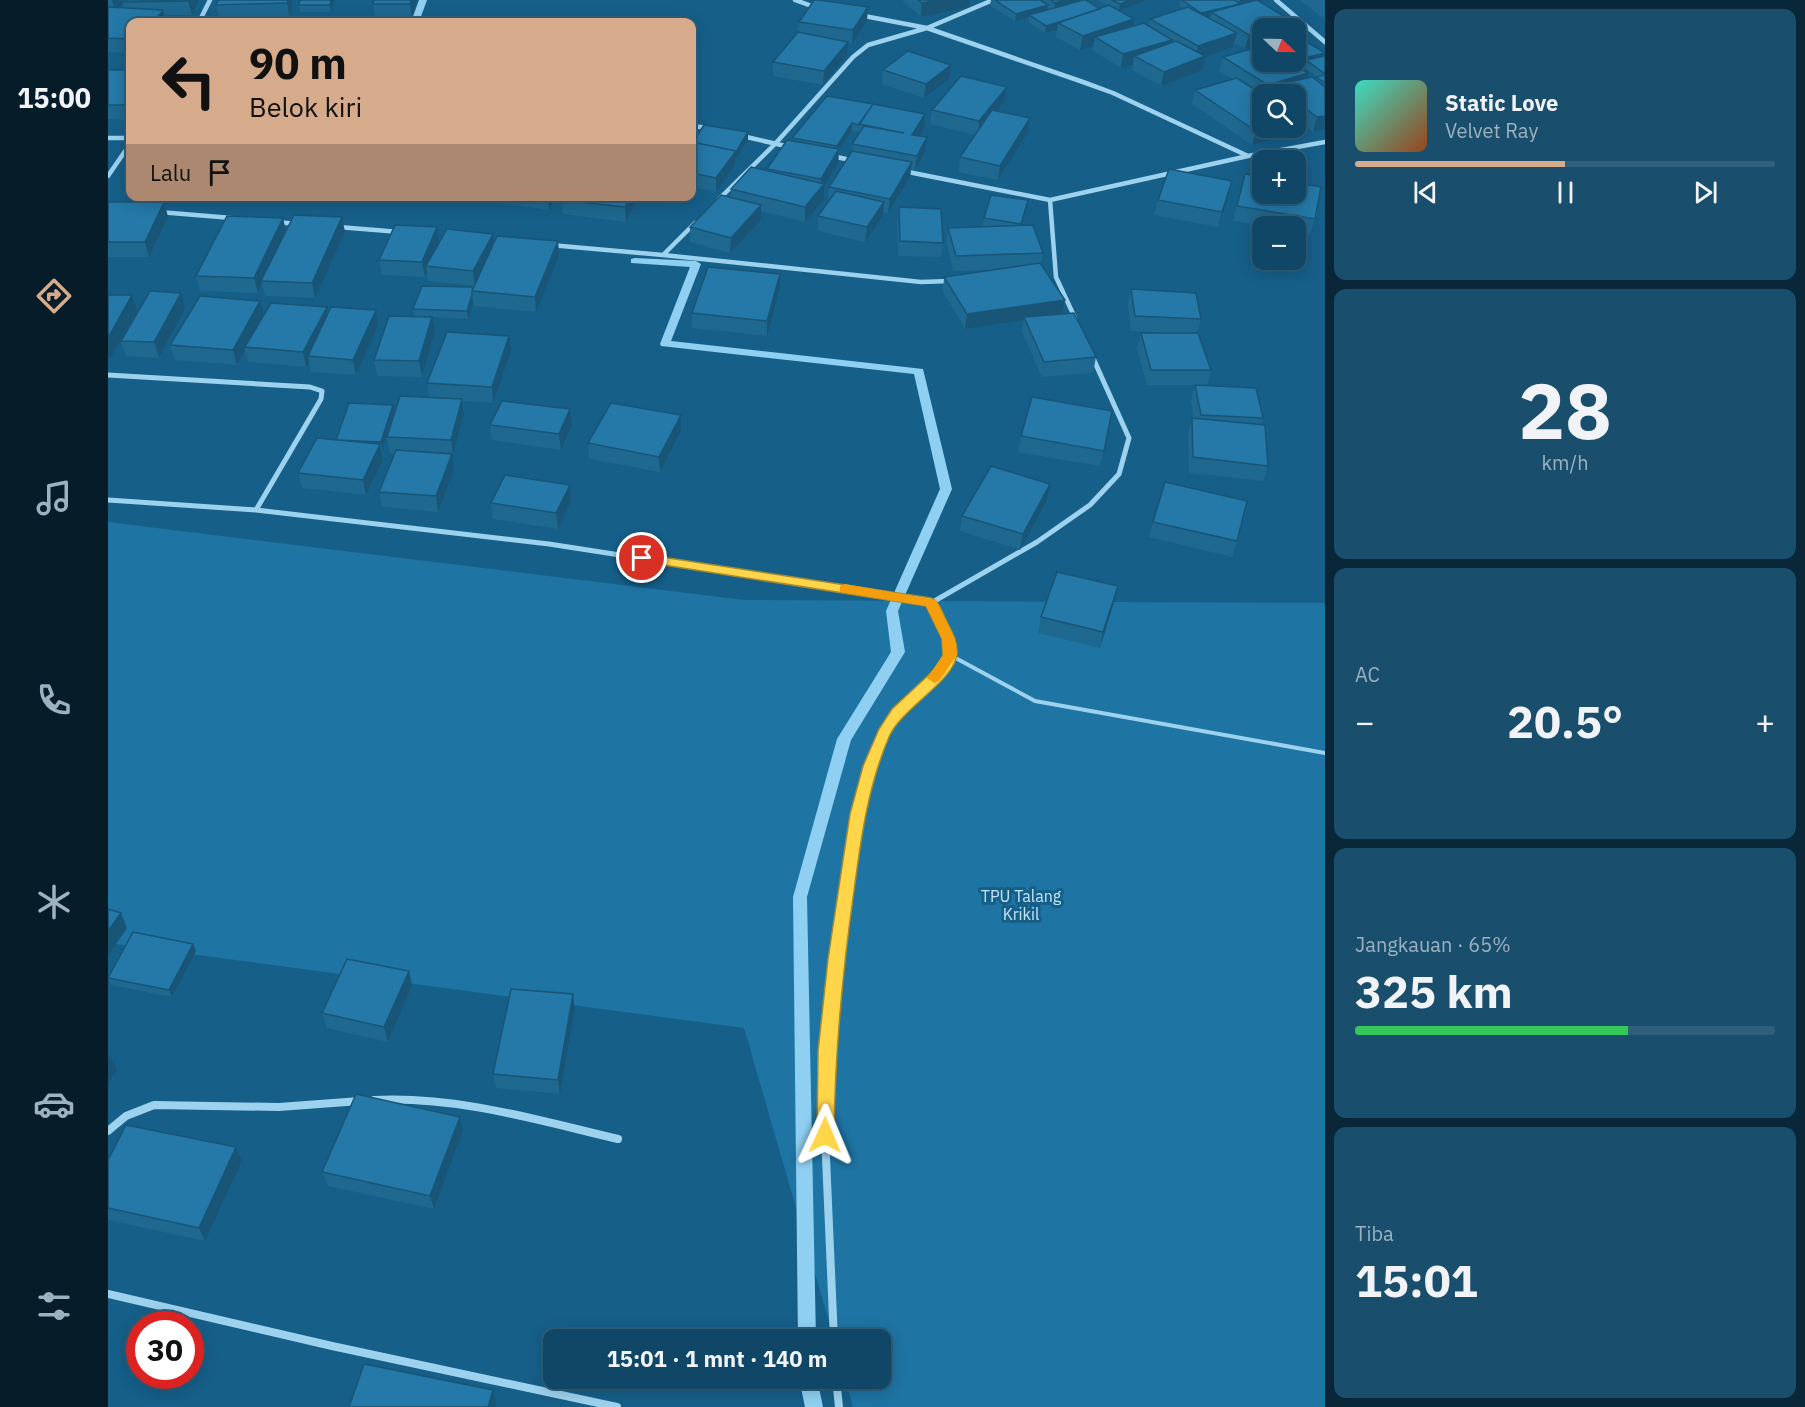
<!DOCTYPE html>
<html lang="id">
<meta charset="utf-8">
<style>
:root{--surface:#104767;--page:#194e6d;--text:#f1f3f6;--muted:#9cb2c0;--line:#305f7b;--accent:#d6ab8b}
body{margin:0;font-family:"IBM Plex Sans",sans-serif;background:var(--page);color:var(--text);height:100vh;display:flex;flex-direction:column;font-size:22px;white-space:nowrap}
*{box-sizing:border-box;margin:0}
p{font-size:20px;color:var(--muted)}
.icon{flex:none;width:33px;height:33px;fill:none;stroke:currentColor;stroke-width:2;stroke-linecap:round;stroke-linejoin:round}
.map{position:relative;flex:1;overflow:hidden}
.panel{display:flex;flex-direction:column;gap:9px;padding:9px;background:#092739;width:480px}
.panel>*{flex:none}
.hud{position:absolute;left:18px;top:18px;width:570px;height:183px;border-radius:12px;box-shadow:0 3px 15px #0003,0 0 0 2px var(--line);background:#d6ab8b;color:#111;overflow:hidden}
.needle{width:39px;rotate:112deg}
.buttons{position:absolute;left:1144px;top:18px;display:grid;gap:12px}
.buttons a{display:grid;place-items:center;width:54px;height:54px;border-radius:12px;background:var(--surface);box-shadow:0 3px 15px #0003,0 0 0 2px var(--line);font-size:30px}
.speed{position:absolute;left:18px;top:1311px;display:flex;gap:12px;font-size:30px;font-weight:700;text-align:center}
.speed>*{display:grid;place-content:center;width:78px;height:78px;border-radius:50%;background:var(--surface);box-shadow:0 3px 15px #0003,0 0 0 2px var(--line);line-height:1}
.speed .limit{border:9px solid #d22;background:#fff;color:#111}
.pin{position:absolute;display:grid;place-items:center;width:51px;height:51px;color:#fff;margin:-26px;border:3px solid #fff;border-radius:50%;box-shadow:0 2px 6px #0007}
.me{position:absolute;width:66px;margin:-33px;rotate:1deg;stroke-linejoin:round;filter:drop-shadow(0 0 4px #0008)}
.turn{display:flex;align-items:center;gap:21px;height:126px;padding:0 24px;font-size:27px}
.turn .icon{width:78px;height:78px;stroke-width:2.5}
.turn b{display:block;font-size:42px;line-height:51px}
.then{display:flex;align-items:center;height:57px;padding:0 24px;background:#0003;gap:12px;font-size:22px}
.big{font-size:45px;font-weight:700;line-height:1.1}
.panel .tile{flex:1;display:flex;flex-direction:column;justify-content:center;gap:9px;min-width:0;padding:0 21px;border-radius:12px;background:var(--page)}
.panel .dial{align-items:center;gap:0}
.dial b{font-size:78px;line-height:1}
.song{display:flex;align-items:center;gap:18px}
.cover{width:72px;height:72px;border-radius:9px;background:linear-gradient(135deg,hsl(170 70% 55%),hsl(20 70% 35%))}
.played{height:6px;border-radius:3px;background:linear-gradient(90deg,var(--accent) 50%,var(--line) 50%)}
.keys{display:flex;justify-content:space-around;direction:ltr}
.heat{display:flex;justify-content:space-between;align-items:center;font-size:33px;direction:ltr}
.charge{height:9px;border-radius:4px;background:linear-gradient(90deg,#34c759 65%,var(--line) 0)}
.trip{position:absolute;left:435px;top:1329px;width:348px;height:60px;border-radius:12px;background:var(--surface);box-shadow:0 3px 15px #0003,0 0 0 2px var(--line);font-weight:700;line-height:60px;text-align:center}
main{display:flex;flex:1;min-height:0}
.tabs{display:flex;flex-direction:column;width:108px;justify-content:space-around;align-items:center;background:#061c29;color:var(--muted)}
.tabs .icon{width:42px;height:42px}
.tabs .selected{color:var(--accent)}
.tabs b{font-size:27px;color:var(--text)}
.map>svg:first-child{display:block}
.green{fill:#1e74a3}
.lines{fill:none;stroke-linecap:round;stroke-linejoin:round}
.stream{fill:#8fd0f2;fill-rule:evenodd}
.service{stroke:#9dd2ef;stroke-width:4}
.minor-far2{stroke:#9dd2ef;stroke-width:4.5}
.minor-far1{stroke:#9dd2ef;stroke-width:5}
.minor{stroke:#9dd2ef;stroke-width:8}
.wall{fill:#1f6890;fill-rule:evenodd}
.shaded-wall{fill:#195576}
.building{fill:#2479a8;stroke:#195576;stroke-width:1.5}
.route{fill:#ffd54a;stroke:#a68a30;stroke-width:1.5}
.slow{fill:#f59e0b}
.labels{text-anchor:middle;stroke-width:6;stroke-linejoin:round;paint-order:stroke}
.park-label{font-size:16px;fill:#c3e7fb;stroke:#165f89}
</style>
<main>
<nav class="tabs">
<b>15:00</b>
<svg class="icon selected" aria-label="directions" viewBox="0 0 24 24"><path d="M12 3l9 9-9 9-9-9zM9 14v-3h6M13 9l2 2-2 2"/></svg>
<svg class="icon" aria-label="music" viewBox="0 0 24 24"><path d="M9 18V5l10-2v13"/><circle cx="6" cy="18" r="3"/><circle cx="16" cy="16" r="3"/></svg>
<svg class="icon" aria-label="phone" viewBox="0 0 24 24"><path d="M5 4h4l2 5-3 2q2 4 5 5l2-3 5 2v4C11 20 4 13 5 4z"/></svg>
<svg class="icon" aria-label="climate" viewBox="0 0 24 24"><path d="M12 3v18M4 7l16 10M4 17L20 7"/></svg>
<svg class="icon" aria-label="car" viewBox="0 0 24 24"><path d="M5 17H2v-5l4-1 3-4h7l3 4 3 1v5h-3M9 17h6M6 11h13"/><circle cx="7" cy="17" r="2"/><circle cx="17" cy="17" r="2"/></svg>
<svg class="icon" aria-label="filters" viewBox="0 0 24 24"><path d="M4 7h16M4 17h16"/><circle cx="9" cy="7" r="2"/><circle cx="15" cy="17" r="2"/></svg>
</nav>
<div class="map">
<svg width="1217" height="1407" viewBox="0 0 1217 1407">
<rect width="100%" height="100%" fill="#165f89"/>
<path class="green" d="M0,522L636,600L1217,603V1407H745L737,1379L772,1378V1340L726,1339L636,1028L0,943Z"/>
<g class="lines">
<path class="stream" d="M311,0H319L311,22H303Z
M527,258L588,261L593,264L563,341L815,369L844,489L790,611L797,652L743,740L699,897L708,1340H690L685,897L729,739L783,652L778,611L832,489L806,374L553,346L552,344L582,267L523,263V259Z
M691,1378H709L715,1407H697Z"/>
<path class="service" d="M842,655L927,701L1217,753"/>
<path class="minor-far2" d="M687,0L709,8
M1168,0L1217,42
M751,15L819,28L975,82L1005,93L1140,156
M91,22L102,0
M584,126L600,128
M634,136L682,147
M0,138H22
M724,156L747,161
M795,171L942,200
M0,176L22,144
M611,199L667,144L745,57L760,45L819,28L885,0
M51,212L124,218
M167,222L190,224
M230,227L292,232
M442,245L555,255L587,223
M555,255L813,282L843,281
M967,318L948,277L942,200L1140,156L1217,142"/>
<path class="minor-far1" d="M0,375L202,387L214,391L213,399L148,510
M0,500L148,510L441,544L823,603L929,542L982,505L1011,474L1021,438L985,358
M753,802C761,771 768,737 789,713C803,697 839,675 842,655C845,638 830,617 823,603"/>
<path class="minor" d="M266,1100C350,1096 429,1120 510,1139
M0,1131L18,1116L46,1105L171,1107L252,1101
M0,1294L224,1346L509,1407
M726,1340L717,1135L718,1051L728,959L753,801
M728,1378L731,1407"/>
</g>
<path class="wall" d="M0,0H91L84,15H57L58,22H22V53L0,52ZM15,3L16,8H11Z
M185,0L182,17L111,19L108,5Z
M192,0H227L223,12H192L191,5Z
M266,0H309L304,18H267L265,4Z
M794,0H862L861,7L813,17Z
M883,0H972V1L992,9L1000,6L989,0H1037V1L1011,11L1025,26L1040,25L1042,19L1075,8L1071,6L1073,0H1153L1149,1L1155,28L1215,56H1217V129L1205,132L1191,121L1187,133L1144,145L1084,104L1087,90L1125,79L1111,71L1115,57L1151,46L1137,49L1127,43L1125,47L1097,57L1094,70L1053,86L1024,70L1025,65L1013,68L984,50L985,46L972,50L948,37L949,30L937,33L920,22L921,17L907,21L882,5ZM1196,65V67L1208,77L1207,80L1198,79L1189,67ZM1155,94H1188V128Z
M1192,0H1217V20Z
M759,21L744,44L740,43L739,56L715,85L665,76V62L690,32L691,22Z
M0,70H22L20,120L0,119Z
M775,70L841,79L816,98L774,84Z
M899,87L897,101L889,111L922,118L920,132L890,180L851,172L852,157L867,135L822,124L824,110Z
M719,96L817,114L816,128L811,136L817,152L807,170H803L802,177L780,213L775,212V216L757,242L710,231V216L721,201H720L721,187L744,152V144L750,134L751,132L744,131L731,150L730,164L716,187V199L697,222L653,211V220L622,253L582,242V227L623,197V189L659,171V169L684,141V138Z
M640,140L627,160V165L608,192L584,187V143Z
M22,170V191L18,177Z
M1137,174L1207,219L1202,234L1188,231V226H1160L1125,221Z
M1121,195L1110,227L1046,215L1050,200Z
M290,196H340L336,202Z
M382,196H449L441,210L383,202Z
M455,196H531L518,222L455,214L454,200Z
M920,200L914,225L935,253L933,265L957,300L954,314L988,357L985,373L934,377L914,332L916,320L857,329L835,292L836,277L886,270L846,271L838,243L840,228L880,227L875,226L876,218Z
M0,202H56L60,217L41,257H0Z
M791,207L835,243L833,257L790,256L789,222Z
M175,218L178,232H237L207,298L157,296L154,284L150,293L92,291L88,276Z
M329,227L331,242L385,234L386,242L450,241L451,256L428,312L366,306L365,303L360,319L324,317L327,332L314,377L269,376L266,360L306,316L305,309L365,287L366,286L320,281L319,272L317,277L274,275L271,260Z
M672,274V289L659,336L584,328V313Z
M1023,289L1093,319L1089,333L1103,370L1099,385H1039L1029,348L1033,333H1064L1023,331L1020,304Z
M77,308L51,358L18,356L13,341Z
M268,310L270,326L248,375L203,372L201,362L198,367L140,362L137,350L129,365L67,360L62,345L156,315L220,313Z
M403,351L385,403L355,401L356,414L345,455H344L346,470L330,512L274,507L271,492L287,453H282L279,437L321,397L319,383Z
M1087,385L1155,418L1153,425L1160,466L1155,481L1081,473L1080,433L1084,418H1086L1083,401Z
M462,409L464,425L453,450L384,440L382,425Z
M1004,411L992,466L910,452L913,436Z
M286,413L274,450L275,460L258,495L194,488L190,473L228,440Z
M573,415V431L552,472L481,459L480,443Z
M939,500L912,550L852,531L854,516Z
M463,501L450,529L385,519L383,503Z
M1045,522L1129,541L1124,557L1041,537Z
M1010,586L1006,602L992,648L930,633L933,617Z
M85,944L88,951L64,997L3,985L0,978V977Z
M301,971L304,986L280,1042L219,1028L214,1013Z
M467,1009L452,1094L388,1088L385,1074Z
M352,1117L355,1131L326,1209L220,1186L214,1172Z
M128,1147L134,1161L97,1241L0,1220V1160Z"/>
<path class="shaded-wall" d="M4,0H17L8,13Z
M81,0H91L84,15L80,1Z
M180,0H185L182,17L179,3Z
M223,0H227L223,12L222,5Z
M303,0H309L304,18L302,4Z
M830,0H862L861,7L813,17L814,3Z
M957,0H972V3L946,10L947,3Z
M1023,0H1037V1L1011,11L1012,4Z
M1132,0H1153L1131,5Z
M1132,4L1130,11L1103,12L1102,17L1092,20L1093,13Z
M940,5L939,12L921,15V17L907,21L908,14Z
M760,7L759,21L744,44L745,30Z
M55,10L58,22H46Z
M995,10L950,23L949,30L937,33L938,26Z
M1026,19L1024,32L987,37L985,46L972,50L975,36Z
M1187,23L1185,28H1167Z
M1155,32V45L1137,49L1141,35Z
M1129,33L1125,47L1097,57L1094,70L1053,86L1056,72L1087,60L1090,46Z
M1064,40L1061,54L1026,56L1025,65L1013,68L1015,54Z
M740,42L739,56L715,85L716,71Z
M1217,53L1215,60H1198L1196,65L1178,70L1179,63L1188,62V60Z
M843,65L841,79L816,98L818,84Z
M1200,73L1196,87L1167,85L1164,94H1157L1160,85Z
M899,87L897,101L870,135L871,121Z
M22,94V116L20,120L16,105Z
M817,114L816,128L803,149L804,135Z
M1217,116V129L1205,132L1209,117Z
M922,118L920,132L890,180L892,166Z
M1191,118L1187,133L1144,145L1148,131L1159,128H1188V119Z
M744,123V131L731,150L730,164L716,187V199L697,222V207L712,189L713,179L729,153V146Z
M640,132V140L627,160V165L608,192V178Z
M819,137L817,152L807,170L809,156Z
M804,162L802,177L780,213L782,199Z
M1124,181L1121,195L1110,227L1114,212Z
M440,196H449L441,210Z
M523,196H531L518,222L517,207Z
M920,200L919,208L912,231L913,224Z
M56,202L60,217L41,257L37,242Z
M776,202L775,216L757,242L759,227Z
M653,205V220L622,253L623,238Z
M234,217L237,232L207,298L204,283Z
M175,218L178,233L153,281L154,284L150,293L146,278Z
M329,227L331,242L318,266L319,272L317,277L314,262Z
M385,234L387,249L367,286L365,271Z
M450,241L451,256L428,312L427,297Z
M672,274V289L659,336V321Z
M73,293L77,308L51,358L46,342Z
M24,295L29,311L2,359L0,353V338Z
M364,295L365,303L360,319L359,311Z
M957,300L954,315L916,317V320L857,329L859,314Z
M152,301L156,316L137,347V350L129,365L125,350Z
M219,307L222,322L200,356L201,362L198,367L195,352Z
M268,310L270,326L248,375L245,360Z
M324,317L327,332L314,377L311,361Z
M401,336L403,351L385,403L384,387Z
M354,399L356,414L345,455L343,440Z
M285,405L286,413L274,450L273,442Z
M462,409L464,425L453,450L451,434Z
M573,415V431L552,472L551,457Z
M272,444L275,460L258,495L255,480Z
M344,454L346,470L330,512L328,496Z
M942,484L939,500L912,550L915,534Z
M462,485L463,501L450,529L448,513Z
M1010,586L1006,602L992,648L995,632Z
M13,913L19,928L0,956V931Z
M85,944L88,951L64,997L61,990Z
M301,971L304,986L280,1042L276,1027Z
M465,994L467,1009L452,1094L450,1080Z
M2,1055L9,1070L0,1083V1058Z
M352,1117L355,1131L326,1209L322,1196Z
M128,1147L134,1161L97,1241L91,1228Z
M385,1390L388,1402L387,1407H380Z"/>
<path class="building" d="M15,0H81L80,1L14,2Z
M110,0H180L179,3L108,5Z
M192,0H223L222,5H191Z
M266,0H303L302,4H265Z
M706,0H711L760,7L745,30L691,22Z
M810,0H830L814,3Z
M887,0H932L940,5L908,14Z
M943,0H957L947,3Z
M975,0H978L992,9L938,26L921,15Z
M1004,0H1023L1012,4Z
M1074,0H1126L1132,4L1093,13Z
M1149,0L1187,23L1167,28H1155V32L1141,35L1103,12Z
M1001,5L1026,19L975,36L950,23Z
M0,7L55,10L46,22H22V39L0,38Z
M1080,7L1129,33L1090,46L1042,19Z
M1036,23L1064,40L1015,54L987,37Z
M690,32L740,42L716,71L665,62Z
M1188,35L1217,53L1188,60Z
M1068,41L1097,56L1056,72L1026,56Z
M1153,46H1155V62H1181L1200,73L1160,85L1115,57Z
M800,51L843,65L818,84L775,70Z
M1217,56V74L1198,60Z
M0,70H22V94L16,105H0Z
M1217,75V83L1208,77Z
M853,76L899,87L871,121L824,110Z
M1204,77L1217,87V116L1209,117L1188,101V94H1179L1167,85Z
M1129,78L1155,95V128H1159L1148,131L1087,90Z
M719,96L765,104L751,125L744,123L729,146L684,138Z
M765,104L817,114L804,135L819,137L809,156L744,144L756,126L796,133L751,124Z
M884,110L922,118L892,166L852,157Z
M596,125L640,132L628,152V151L584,142V143Z
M679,140L731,149L713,179L659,169Z
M584,142L628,151L608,178L584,173Z
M744,151L804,162L782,199L721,187Z
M643,167L716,184L697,207L623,189Z
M1061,169L1124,181L1114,212L1050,200Z
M22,170V177H18Z
M1137,174L1155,177V194H1188V183L1213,187L1207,219L1129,206Z
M728,191L776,202L759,227L710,216Z
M613,195L653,205L623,238L582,227Z
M883,195L920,200L913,224L876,218Z
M455,196H523L517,207L454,200Z
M0,202H56L37,242H0Z
M791,207L833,209L835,243L792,241Z
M186,215L234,217L204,283L153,281Z
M119,216L175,218L146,278L88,276Z
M287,225L329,227L314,262L271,260Z
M925,225L935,253L848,256L840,228Z
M339,229L385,234L365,271L318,266Z
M389,236L450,241L427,297L364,291Z
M932,263L957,300L859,314L836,277Z
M600,267L672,274L659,321L584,313Z
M314,286L365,287L364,291V295L359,311L305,309Z
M1023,289L1088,293L1093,319L1027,316Z
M42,291L73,293L46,342L13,341Z
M0,295H24L0,338Z
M92,296L152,301L125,350L62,345Z
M163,303L219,307L195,352L137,347Z
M223,307L268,310L245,360L200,356Z
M966,313L988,357L936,362L916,317Z
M281,316L324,317L311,361L266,360Z
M339,332L401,336L384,387L319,383Z
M1033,333H1090L1103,370H1043Z
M1087,385L1148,388L1155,418L1093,415Z
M292,396L354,399L343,440L279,437Z
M924,397L1004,411L996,451L913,436Z
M394,401L462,409L451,434L382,425Z
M241,403L285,405L273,442L228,440Z
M503,403L573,415L551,457L480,443Z
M1084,418L1157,425L1160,466L1085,457Z
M209,438L272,444L255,480L190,473Z
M288,450L344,454L328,496L271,492Z
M883,466L942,484L915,534L854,516Z
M397,475L462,485L448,513L383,503Z
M1057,482L1139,501L1129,541L1045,522Z
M949,572L1010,586L995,632L933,617Z
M0,909L13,913L0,931Z
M25,932L85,944L61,990L0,978Z
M239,959L301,971L276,1027L214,1013Z
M403,989L465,994L450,1080L385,1074Z
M248,1094L352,1117L322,1196L214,1172Z
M18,1125L128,1147L91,1228L0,1208V1160Z
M256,1364L385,1390L380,1407H241Z"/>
<path class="route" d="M534,554L823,598C831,601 834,612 838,620C843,630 850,641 849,654C846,682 793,708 781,737C760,786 753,838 746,891C734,975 727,1050 726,1135L723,1140L717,1143L711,1140L709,1135L710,1051L720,959L742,814L755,766L771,729L784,709L829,667L835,655L834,639L818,606L530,561V555Z"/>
<path class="slow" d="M737,584L828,600L847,639L849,655L831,681L826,683L819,678L835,655L834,639L818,606L732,592V586Z"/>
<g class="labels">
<g class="park-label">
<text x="913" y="902">TPU Talang<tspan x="913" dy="18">Krikil</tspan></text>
</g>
</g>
</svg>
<div class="buttons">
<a><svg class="needle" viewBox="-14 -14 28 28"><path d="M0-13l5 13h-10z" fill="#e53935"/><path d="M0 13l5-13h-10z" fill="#9cb2c0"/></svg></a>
<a><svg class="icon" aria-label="search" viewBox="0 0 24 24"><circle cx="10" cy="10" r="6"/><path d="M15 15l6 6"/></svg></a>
<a>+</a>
<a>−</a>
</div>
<div class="speed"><div class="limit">30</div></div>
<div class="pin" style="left:534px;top:558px;background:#d93025"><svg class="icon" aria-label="arrive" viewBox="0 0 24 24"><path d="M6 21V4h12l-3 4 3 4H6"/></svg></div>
<svg class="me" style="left:717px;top:1135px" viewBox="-20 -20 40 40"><path d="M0-17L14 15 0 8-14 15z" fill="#ffd54a" stroke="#fff" stroke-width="4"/></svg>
<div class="trip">15:01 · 1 mnt · 140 m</div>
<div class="hud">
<div class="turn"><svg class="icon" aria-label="left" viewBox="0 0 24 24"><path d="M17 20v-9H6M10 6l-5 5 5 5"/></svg><div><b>90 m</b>Belok kiri</div></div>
<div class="then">Lalu<svg class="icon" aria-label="arrive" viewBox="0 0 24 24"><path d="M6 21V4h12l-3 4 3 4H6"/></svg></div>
</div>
</div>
<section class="panel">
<div class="tile">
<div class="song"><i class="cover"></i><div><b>Static Love</b><p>Velvet Ray</p></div></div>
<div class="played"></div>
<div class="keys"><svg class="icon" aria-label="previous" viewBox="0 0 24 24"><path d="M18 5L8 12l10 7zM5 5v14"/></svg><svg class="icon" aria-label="pause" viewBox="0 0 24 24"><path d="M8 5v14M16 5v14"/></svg><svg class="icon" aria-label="next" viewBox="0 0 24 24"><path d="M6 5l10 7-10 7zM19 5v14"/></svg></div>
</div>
<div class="tile dial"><b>28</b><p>km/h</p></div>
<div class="tile"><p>AC</p>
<div class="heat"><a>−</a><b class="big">20.5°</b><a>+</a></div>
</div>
<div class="tile"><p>Jangkauan · 65%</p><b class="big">325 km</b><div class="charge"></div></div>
<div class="tile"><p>Tiba</p><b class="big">15:01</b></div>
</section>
</main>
